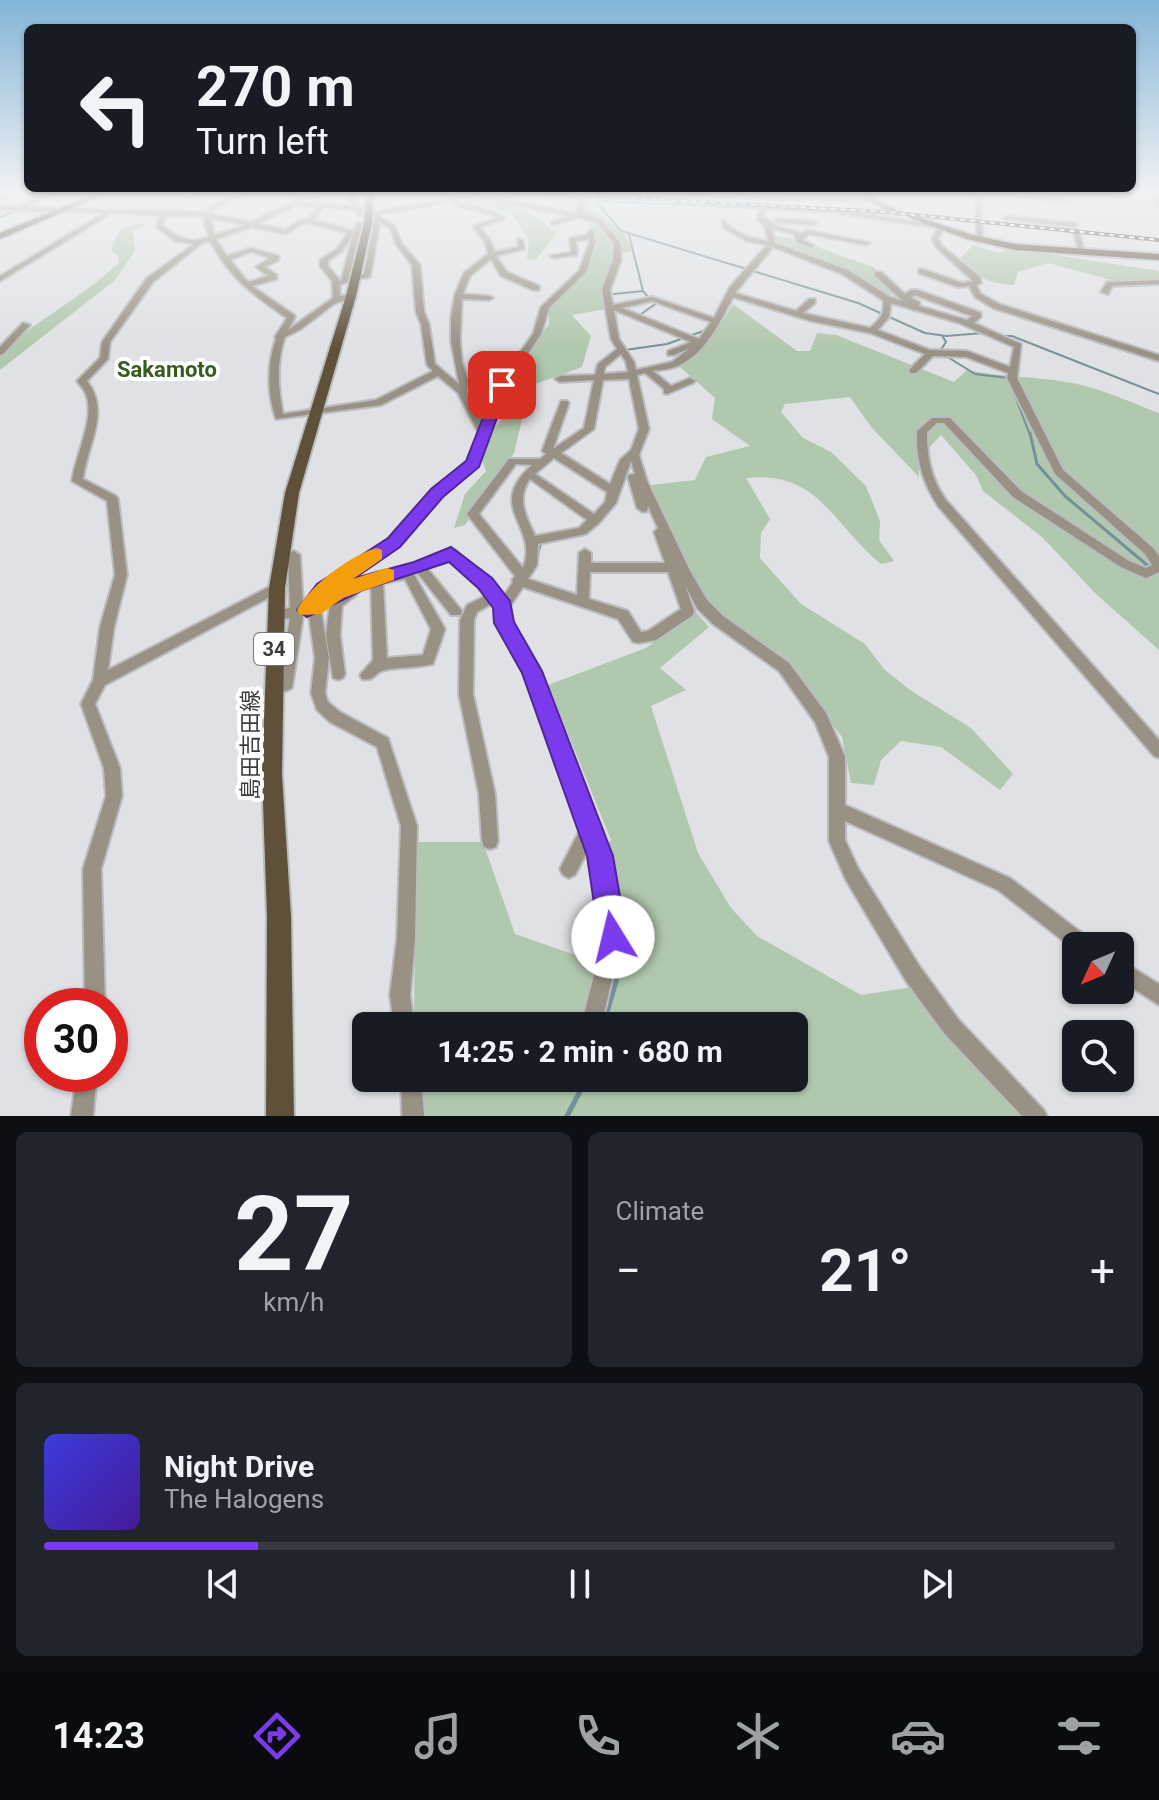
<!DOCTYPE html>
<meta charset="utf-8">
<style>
:root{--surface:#171b24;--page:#20242c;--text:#f1f3f6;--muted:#9ea1a6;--line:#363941;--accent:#7c3aed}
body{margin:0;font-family:Roboto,"Noto Sans JP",sans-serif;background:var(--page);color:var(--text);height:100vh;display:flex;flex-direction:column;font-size:30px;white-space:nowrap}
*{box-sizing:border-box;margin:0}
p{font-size:26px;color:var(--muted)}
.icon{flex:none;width:44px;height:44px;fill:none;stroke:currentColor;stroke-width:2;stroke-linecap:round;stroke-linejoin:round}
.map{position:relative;height:1116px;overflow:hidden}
.drawer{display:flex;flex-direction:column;gap:16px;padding:16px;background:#0d0f14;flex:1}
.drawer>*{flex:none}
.top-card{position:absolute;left:24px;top:24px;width:1112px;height:168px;border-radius:12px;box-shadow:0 2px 6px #0004;background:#171b24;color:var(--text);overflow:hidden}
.needle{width:52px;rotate:226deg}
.fabs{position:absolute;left:1062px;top:932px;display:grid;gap:16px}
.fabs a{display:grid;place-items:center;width:72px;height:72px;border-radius:12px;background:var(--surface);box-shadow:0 2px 6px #0004;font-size:40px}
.speed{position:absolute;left:24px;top:988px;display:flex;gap:16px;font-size:40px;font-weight:700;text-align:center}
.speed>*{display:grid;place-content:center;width:104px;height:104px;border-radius:50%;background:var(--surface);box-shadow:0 2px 6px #0004;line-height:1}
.speed .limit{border:12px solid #d22;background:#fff;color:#111}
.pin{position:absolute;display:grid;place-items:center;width:68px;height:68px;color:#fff;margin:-34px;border-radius:16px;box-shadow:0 4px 12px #0006}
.me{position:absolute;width:88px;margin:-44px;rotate:351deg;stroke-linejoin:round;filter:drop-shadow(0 0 6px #0008)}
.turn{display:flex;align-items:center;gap:28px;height:168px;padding:0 40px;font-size:36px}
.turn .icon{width:104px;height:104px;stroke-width:2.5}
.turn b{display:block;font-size:56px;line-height:68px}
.big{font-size:60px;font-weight:700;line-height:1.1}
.drawer .tile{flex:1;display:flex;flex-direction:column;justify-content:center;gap:12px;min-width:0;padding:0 28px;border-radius:12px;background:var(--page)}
.drawer .dial{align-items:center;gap:0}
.dial b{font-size:104px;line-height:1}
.song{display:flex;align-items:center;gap:24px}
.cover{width:96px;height:96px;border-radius:12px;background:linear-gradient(135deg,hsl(240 70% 55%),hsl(260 70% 35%))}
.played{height:8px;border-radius:4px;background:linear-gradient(90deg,var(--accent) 20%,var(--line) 20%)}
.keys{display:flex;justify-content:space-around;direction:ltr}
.heat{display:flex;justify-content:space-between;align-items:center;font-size:44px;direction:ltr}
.drawer .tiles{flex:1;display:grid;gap:16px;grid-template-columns:1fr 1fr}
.tile:last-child{grid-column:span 2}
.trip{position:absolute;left:352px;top:1012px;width:456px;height:80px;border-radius:12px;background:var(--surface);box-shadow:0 2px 6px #0004;font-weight:700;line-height:80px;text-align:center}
.dock{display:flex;height:128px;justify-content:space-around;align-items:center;background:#090b0e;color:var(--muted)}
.dock .icon{width:56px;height:56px}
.dock .active{color:var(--accent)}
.dock b{font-size:36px;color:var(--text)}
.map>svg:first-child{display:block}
.green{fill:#b0c8ad}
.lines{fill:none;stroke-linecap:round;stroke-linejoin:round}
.stream-far3{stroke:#739198;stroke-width:2}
.stream-far2{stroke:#739198;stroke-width:3}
.stream-far1{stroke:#739198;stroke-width:4}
.stream{stroke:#739198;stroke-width:5}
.major-tunnel{stroke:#bec0c2;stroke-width:9;stroke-dasharray:9 5;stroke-linecap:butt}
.minor-casing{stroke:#bbbcbf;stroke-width:4}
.major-casing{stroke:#bbbcbf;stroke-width:4}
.minor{fill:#999184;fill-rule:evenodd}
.major{fill:#5e5039;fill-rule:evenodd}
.rail-casing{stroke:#4d4d4e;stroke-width:4}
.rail{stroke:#fff;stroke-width:2;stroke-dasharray:5;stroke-linecap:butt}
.route{fill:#7c3aed;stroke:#51269a;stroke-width:2}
.slow{fill:#f59e0b}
.labels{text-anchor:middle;stroke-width:8;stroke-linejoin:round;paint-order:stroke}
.shield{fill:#fff;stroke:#767676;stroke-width:2}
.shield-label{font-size:20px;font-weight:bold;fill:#3b3b3c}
.far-quarter-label{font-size:22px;font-weight:bold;fill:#385c1e;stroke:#fff}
.street-label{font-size:22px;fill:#3b3b3c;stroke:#fff}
</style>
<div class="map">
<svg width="1159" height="1116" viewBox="0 0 1159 1116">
<rect width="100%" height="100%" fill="#dfe1e4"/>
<path class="green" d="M494,195L519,198L534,208L526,211L557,233L536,259L527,260L529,240L510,212L461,205L450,196Z
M574,196L588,197L591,211C607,216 611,226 625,234L632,251L620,254L601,288L606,309L572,315L591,336L582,367L530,386L514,453L465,525L454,528L465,494L486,471L482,460L487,433L500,422L512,379L549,324V307L583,276L594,247L589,217L576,207Z
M138,223L147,225L133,231L135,251L115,280L0,370V353C37,320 82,297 119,263L118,255L111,250L120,229Z
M773,236L796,239L875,268L878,279L893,293L887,297L875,288L775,243Z
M973,245L999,253L1011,248L1159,271V280L1119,282L1048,263L1018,272L1014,285C980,282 984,278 960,258Z
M733,304L797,351H810L817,333L836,335L954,382L967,370C1005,378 1039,376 1077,384C1105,390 1132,403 1159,413V650L1096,594L1042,537L983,491L976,475L941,435L918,460L919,477L872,428L850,397L785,404L781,412L803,438L831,452L866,486L880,521L879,540L894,561L881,564C833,525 819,470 746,478L770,519L761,533L760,558L801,604L865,644L884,669L910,690L971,728L1013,774L1000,790L941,747L901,741L881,760L874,785L851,783L842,737L791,670L714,609L692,577L651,485L695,480L706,457L750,446L712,419L715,398L679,366L708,343Z
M695,611L709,627L660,668L686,690L651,706L698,853L731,908L757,936L861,995L913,987L1026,1116H419L417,1078H794V1026H414L416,842H483L515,934L595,962L596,855L611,840L548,685L646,648Z"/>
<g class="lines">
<path class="stream-far3" d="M601,193L597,203L620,230L628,233L858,303L925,333L946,336L983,333
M682,193L758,200
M598,201L757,208
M0,217L19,209
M629,235L643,291L649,298
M614,294L643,291
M637,317L658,302
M1002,336H1012L1159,394
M625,350L667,344L706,330L731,288
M940,351L946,342L943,337
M946,356L975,374L1008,378L1030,435"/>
<path class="stream-far2" d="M1030,433L1037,464L1065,496L1147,565
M528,521L540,545L536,562"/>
<path class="stream-far1" d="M508,609L516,632
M545,688L602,831"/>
<path class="stream" d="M601,829L608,857
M603,1026L617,978L618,952
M567,1116L587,1078"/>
<path class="major-tunnel" d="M893,210L912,216"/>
<defs>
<path id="minor" d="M6,193H14L0,201V197Z
M48,193H56L26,207L162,211L165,209L168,211L206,212C215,201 235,193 249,193L217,207L211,214L251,222L297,199L288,193L310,197L319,193H327L313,200H303L301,202L353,206L346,193H352L359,206L362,208V215H358L355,210L324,207L314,220L354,231L357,222L362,223L348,282L340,285V296L351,294L355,296L334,304L301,329L285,337C276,363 278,387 283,414L376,400L433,371L427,365L421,324L416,312L412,265L396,244L390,228L380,222L370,277L355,280L351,278L364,274L374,222L376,220L374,218L376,212L447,199L444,195L447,193L461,203L491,210L504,217V219L480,227L491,242L495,252L518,247V239L523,240L524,249L496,256L507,272L539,286V290H533L501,276L491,259L470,276L463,294L489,296L493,298L489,300L462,299L460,341L462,362L468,380L467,392L483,424L497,385L533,334L541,307L579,271L590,241L588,239L576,241L577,255L554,258L550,256L571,252L570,238L587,235L589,231L591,230L594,232L593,237L596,241L586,272L549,308L541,334L507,385L477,465L441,496L398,545L334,589L377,572C389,576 401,568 412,571L445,629L433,664C417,668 401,667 385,670C374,672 375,682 362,679L360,675L373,660L371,584L357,590L356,595L342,606L340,635L345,674L343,678L338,680L333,678L326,635L330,604L321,611L329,658L325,693L328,702L340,712L388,738L417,826L415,939L410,995L414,1026H394L390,995L397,939L401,826L377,747L330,722L317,710L311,693L315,658L309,615L303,616L292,688L273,697L268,695L266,691L268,687L280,681L290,618L274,621L269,620L268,616L269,612L290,608L288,560H278L276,557L278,554L294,551L300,555L303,606L320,586L390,539L433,490L468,461L479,434L458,393L438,376L381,405L276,419C267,394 267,364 276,339L275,337L287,318C253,295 230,278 210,241L202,243L153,282L110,342L108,359L87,381C111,412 87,445 83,479L116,496L118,499L127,575L114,627L108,670L273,585H281L283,588L281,591L105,685L95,704L120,768L122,796L101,869L105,1006H85L83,869L106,796L104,768L81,704L93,680L100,627L115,575L107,501L72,481C75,456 97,415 85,392C83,388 80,385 77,381L100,358L102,342L147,278L194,244L175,241L157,227L160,215L112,213L0,281V276L104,213L0,210V206L20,207L21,205ZM450,202C465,211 482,210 497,218L473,226L485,242L488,254L464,273L455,294L451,317V341L459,384L435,364L429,324L424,312L420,265L402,244L395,226L380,217L381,214ZM297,205L318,207L308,219L298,221L285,230L258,224ZM167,215L205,216L204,222L209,237C188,244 178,238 162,225ZM211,218L245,225L214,235ZM310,223L347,233L337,249L320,260V266L332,281L333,298L288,330L295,317L294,315L252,286L277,279V275L265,267L279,260V256L251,248L227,256L216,239L252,227L286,234L302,224ZM353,235L341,281H340L328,266V261L342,251ZM251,252L270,258L256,267L268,276L248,282L230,260ZM405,579L431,629L423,655L387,658L383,583Z
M193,193H200L194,198L191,196Z
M474,193L579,214L577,212L580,196L585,195L583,211L590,216L601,219L620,243L621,260L610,290L613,305L652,297L714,318L730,287L767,245L747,241L724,228L721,220H725C733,234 753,239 768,241L765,228L758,220L760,206L835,209L945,226L946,227L938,238L941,245L980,277L981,283L976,285L981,294L999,304L1159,355V361L993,308L975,297L969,286L958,287L919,273V269H922L962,283L973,281L935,246L932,238L938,228L835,213L765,209L764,219H769L778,227L799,232L801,234L806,230L870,243L867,245L808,234L803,240L813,245L814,246L811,248L797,242L794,234L772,228L775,243L848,270L890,297L909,303L902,300L875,276V272H881L905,294L911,290H917L981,313V317L974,323L1021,344L1017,378L1063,470L1153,548L1159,556V572L1146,578L1121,567L1013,497L944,423H937L927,432C927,458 931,479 946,500L1159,740V758L1154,756L938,506C922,481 916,460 917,431L932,418H950L1021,491L1129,561L1146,568L1152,565L1145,554L1055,474L1007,378L1008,373L966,357L933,356L916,373H910V369L925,354L870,333L811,321L733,297C719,323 706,353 678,366C671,369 661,370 653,371L671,386L690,378L695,381L693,383L667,394L664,393V389L645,373L637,375L649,429L639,455L647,481L690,571L707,600L723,616L789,663L826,713L845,757V805L1010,878L1091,940L1094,946H1076V951L998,890L845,821V840L858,868L920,967L958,1019L1043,1109L1047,1116H1022L944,1033L906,981L846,880L829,841V757L815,722L779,671L713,624L697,608L685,585L694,611L693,615L656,640L638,643L633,642L618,619L523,587L509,608L510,622L539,671L608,856L622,937L601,1026H581L604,937L592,856L589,848L575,875L569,878L563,875L560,869L581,828L526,673L497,623V608L493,603L477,612L474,620L473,694L495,794L498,841L496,847L490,849L484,847L482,841L479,794L459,694L460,620L467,605L487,595L481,586L450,559L427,568L462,611L461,615H451L413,567L415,564L451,549L455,550L489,580L503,597L513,582L512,580L515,576L467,514L509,459H540L546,454L542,451L561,401H567L569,403L553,449L584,428L594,380L560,382L555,379L560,376L595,375L598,364L617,349L611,339L602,290L613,260L614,243L597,222L575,217L574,219L553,225L551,224V222L571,216L482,199ZM773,247L842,274L883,300C885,313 880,320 870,328L803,313L815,303V299H809L796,311L735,293ZM915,295L972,316L967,320L919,306L920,302L911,298ZM652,301L711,322L699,339L622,308ZM891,303L959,323L1014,347L1010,367L967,351L930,350L878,330L889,317ZM614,310L691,342L668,351V355H674L690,348L672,362L636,370L634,362L619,339ZM621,354L626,362L628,372L604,374L605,367ZM629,379L639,429L631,450L620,460L610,484L561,453L594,429L603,380ZM554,458L607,492L605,502L594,514L535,474ZM631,461L635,474L629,475L628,477L637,508L643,512L647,511L648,506L658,528L654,532L665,563H591V553L585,549L579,553L577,595L528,579L537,565L538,544L586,534L599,523L616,503ZM516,464L532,465C484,508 540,526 523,568L479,514ZM530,479L587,520L579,528L535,536C526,517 516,498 530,479ZM590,572H668L681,609L648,631L641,632L628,611L589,599Z
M724,193L778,197L870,198L873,200L870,202L778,201Z
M954,193H981V218L976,217L975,197Z
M1150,193H1156L1159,199V207L1156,205Z
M1023,194L1068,200L1071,202L1068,204L1021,197Z
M1007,216L1074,223L1077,225L1074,227L1005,219L1004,218Z
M777,219L813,221L816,223L813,225L775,222V220Z
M979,220L982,222L983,239L980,241L977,239L976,222Z
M1076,229L1079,231L1085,254L1079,253L1073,231Z
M1159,280V284L1112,286L1108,294L1101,292L1107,282H1110Z
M23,323L30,325L3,354L0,355V347Z
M1120,960L1159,984V1005L1120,980Z
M77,1074H97L93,1116H71Z
M401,1078H421L424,1116H402Z"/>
<path id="major" d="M96,193H107L0,239V233Z
M366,193H374L372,223L356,296L299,493L285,588L282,774L291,917L294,1116H266L267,917L262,774L269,588L285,493L346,296L364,223Z
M854,193H865L897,210L890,212Z
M909,214L973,235L1015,244L1159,254V260L1015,250L967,239L909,218Z"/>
</defs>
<use href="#minor" class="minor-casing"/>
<use href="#major" class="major-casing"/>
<use href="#minor" class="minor"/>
<use href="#major" class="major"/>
<defs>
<path id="rail" d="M541,193L887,212L1159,240"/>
</defs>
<use href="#rail" class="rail-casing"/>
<use href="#rail" class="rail"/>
</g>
<linearGradient id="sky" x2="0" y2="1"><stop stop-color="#83b5d8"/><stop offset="0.55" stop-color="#f1f2f3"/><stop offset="1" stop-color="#f1f2f3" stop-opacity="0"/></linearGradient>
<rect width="1159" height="349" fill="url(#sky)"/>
<path class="route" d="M497,382L509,385L479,467L443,497L400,547L355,578L414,562L451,547L492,578L510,601L514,622L542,671L613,856L627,937L623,947L613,951L603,947L599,937L587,856L522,673L494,623L493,608L478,588L449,562L363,590L307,617L297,610L317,584L388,538L431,489L466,461Z"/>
<path class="slow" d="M376,548L382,550V559L353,579L387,568L394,570V580L343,598L321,614L300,615L297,610C311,585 348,557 376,548Z"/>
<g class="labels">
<rect class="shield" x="254" y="633" width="40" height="32" rx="6"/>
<g class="shield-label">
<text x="274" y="656">34</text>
</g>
<g class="far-quarter-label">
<text x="167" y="377">Sakamoto</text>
</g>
<g class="street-label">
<text transform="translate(250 745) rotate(-90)" y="8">島田吉田線</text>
</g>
</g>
</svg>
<div class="fabs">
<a><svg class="needle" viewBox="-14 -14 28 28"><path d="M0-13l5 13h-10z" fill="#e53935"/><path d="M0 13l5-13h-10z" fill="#9ea1a6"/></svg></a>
<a><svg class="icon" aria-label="search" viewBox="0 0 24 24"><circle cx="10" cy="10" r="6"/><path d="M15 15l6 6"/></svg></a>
</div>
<div class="speed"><div class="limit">30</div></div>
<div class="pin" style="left:502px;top:385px;background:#d93025"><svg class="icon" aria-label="arrive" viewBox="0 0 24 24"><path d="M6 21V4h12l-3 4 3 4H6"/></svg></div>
<svg class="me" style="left:613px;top:937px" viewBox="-20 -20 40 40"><circle r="19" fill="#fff"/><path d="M0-13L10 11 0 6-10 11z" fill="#7c3aed"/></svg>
<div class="trip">14:25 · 2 min · 680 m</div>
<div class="top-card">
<div class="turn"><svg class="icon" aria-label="left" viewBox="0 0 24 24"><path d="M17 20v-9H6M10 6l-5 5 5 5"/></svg><div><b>270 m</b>Turn left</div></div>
</div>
</div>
<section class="drawer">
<div class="tiles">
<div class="tile dial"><b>27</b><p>km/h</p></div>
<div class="tile"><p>Climate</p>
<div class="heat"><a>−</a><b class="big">21°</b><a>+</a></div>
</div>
<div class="tile">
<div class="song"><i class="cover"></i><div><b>Night Drive</b><p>The Halogens</p></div></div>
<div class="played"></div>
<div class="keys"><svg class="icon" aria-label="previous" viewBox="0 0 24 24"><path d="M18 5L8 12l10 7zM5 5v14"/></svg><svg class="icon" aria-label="pause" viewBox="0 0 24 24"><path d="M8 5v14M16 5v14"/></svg><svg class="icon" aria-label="next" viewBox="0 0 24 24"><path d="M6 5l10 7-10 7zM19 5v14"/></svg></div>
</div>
</div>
</section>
<nav class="dock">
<b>14:23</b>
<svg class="icon active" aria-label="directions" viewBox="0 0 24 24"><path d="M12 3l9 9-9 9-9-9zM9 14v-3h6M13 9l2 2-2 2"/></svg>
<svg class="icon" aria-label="music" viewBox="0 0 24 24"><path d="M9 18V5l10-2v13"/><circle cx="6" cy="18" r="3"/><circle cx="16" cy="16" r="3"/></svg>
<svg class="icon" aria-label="phone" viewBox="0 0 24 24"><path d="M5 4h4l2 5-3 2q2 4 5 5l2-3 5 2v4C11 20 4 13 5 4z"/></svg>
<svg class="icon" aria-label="climate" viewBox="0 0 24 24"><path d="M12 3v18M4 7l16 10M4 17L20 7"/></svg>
<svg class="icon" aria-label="car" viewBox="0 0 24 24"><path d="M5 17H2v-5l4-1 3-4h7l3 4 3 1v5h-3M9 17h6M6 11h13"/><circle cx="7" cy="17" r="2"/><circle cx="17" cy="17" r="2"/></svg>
<svg class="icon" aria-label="filters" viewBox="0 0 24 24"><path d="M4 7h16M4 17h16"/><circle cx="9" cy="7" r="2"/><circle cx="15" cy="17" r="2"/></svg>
</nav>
